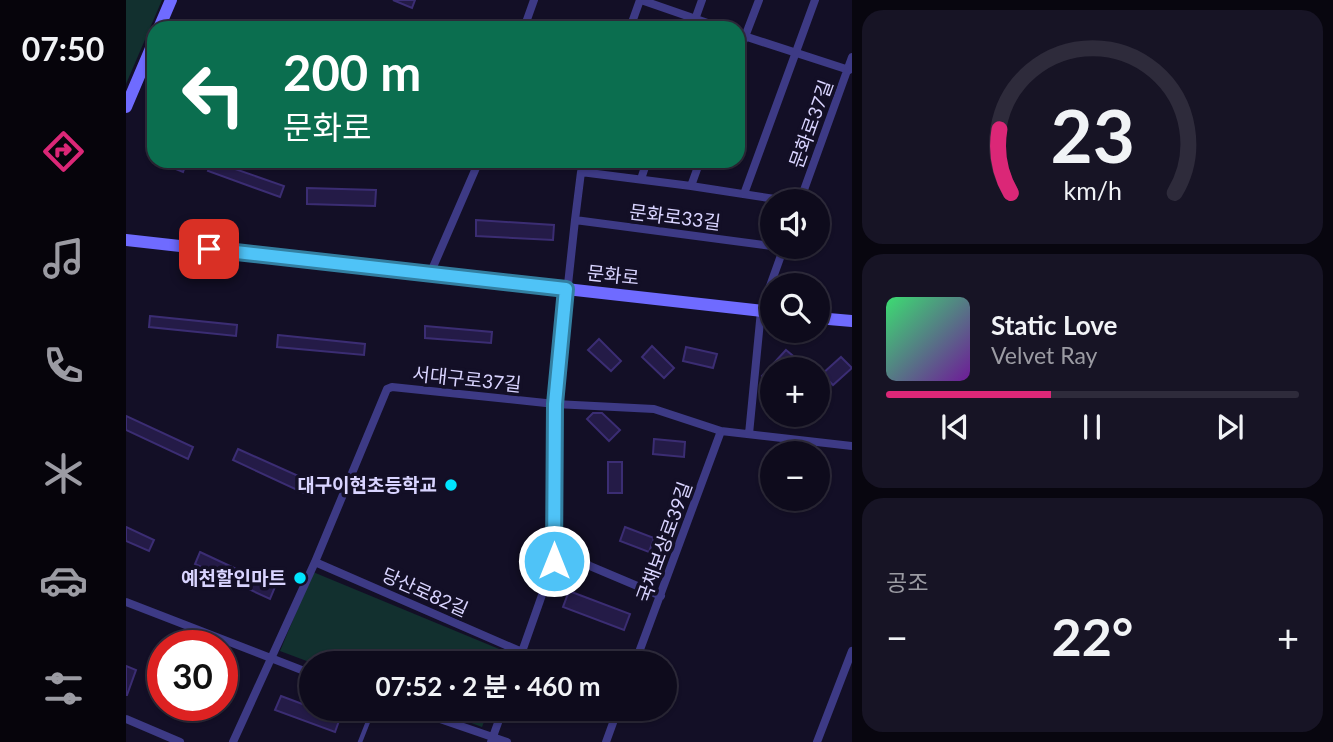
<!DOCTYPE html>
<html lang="ko">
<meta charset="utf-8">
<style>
:root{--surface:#0e0b1c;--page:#171425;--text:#f1f3f6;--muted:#9b9ba3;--line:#2e2b3b;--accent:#db2777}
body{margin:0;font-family:Lato,"Noto Sans KR",sans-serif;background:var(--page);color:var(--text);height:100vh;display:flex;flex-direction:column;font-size:26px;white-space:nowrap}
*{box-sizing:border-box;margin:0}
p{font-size:23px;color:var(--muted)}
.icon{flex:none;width:38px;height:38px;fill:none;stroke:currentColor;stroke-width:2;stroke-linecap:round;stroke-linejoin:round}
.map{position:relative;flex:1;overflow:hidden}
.sheet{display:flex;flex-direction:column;gap:10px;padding:10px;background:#08060f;width:481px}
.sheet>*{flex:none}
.banner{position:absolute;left:21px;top:21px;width:598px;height:147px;border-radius:21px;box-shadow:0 2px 5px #0004,0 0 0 2px var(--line);background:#0b6e4f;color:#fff;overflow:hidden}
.fabs{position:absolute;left:634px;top:189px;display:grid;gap:14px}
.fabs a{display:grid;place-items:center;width:70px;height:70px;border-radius:50%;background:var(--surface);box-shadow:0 2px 5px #0004,0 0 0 2px var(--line);font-size:35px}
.speed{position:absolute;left:21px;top:630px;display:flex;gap:14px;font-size:35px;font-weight:700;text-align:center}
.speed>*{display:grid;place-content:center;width:91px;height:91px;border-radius:50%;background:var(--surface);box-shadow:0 2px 5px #0004,0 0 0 2px var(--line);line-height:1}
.speed .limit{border:10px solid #d22;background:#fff;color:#111}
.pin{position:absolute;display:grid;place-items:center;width:60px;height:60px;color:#fff;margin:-30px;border-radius:14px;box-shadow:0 4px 10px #0006}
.me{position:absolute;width:77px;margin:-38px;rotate:0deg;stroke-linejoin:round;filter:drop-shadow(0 0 5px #0008)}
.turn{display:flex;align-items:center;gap:24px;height:147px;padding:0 21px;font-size:32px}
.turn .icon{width:91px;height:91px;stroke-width:2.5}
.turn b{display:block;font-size:49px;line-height:60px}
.big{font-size:52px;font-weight:700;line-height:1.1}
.sheet .tile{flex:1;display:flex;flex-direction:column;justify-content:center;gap:10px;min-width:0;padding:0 24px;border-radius:21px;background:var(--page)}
.sheet .dial{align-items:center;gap:0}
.dial svg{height:182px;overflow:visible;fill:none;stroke:var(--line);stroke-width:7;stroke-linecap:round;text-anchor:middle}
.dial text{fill:var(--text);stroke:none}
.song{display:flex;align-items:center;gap:21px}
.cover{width:84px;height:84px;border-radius:10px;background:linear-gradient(135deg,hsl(140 70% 55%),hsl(280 70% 35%))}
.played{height:7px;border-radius:4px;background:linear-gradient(90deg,var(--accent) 40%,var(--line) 40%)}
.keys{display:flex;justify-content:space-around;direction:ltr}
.heat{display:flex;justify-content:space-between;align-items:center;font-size:38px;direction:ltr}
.trip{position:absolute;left:173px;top:651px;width:378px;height:70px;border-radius:35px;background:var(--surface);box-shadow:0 2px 5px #0004,0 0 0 2px var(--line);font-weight:700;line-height:70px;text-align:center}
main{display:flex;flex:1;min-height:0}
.menu{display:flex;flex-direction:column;width:126px;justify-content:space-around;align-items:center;background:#06040b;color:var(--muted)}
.menu .icon{width:49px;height:49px}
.menu .selected{color:var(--accent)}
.menu b{font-size:32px;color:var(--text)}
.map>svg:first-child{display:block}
.green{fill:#12302f}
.building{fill:#241b47;stroke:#3b2d73;stroke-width:2}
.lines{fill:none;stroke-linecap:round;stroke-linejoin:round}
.service{stroke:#3d3a85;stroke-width:4.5}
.minor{stroke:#3d3a85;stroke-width:8}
.secondary{stroke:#6f6bff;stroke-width:12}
.route-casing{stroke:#337fa1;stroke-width:18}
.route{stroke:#4fc3f7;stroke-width:12}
.poi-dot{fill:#00e5ff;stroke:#130f26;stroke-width:2.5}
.labels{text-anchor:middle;stroke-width:7;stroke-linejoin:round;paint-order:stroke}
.street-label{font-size:19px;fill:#d9d4ff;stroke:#130f26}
.poi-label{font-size:19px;font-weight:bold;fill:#d9d4ff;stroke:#130f26;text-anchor:end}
</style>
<main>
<nav class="menu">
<b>07:50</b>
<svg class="icon selected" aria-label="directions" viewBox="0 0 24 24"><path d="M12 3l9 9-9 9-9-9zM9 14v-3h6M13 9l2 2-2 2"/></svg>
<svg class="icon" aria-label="music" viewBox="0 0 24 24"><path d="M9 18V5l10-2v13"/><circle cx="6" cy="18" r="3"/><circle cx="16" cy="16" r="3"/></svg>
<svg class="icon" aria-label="phone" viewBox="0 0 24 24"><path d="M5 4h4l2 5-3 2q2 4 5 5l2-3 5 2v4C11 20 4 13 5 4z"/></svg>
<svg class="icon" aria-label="climate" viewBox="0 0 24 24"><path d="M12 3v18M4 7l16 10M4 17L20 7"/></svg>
<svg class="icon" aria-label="car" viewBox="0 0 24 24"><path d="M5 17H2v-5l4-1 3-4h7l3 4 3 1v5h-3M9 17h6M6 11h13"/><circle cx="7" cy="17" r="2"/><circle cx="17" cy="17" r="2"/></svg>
<svg class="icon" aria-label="filters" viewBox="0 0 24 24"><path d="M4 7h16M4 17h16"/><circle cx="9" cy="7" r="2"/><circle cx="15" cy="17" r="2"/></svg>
</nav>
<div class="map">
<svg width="726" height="742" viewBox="0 0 726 742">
<rect width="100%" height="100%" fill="#130f26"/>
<path class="green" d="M0,0H36L0,84Z
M187,572L385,654L382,663H186L154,651Z
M308,709H363L356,727Z"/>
<path class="building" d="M267,0H289L286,8Z
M30,161H61L57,172Z
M86,161L158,186L154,197L82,171Z
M181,188L250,190L249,206L181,204Z
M350,220L428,225L427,240L350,236Z
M24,316L111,325L110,336L23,327Z
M299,326L366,332L365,343L299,338Z
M152,335L239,344L238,355L151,347Z
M473,339L495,361L485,371L462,350Z
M526,346L548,368L538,378L516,357Z
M560,347L591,354L587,368L557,361Z
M660,350L672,360L665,369H646V385L636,376Z
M715,357L726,368L707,385L696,374Z
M467,413H476L494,430L483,441L461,419Z
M0,416L67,447L62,459L0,430Z
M528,439L559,442L558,457L527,454Z
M112,449L188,483L182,495L107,460Z
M482,462H496V493H482Z
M0,527L28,540L23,551L0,541Z
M499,527L528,538L523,552L494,541Z
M74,552L149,587L144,599L69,564Z
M443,591L504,614L498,630L437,607Z
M0,666L10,670L1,695H0Z
M155,696L214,718L209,732L149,710Z"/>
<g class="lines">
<path class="service" d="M234,742L247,709"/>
<path class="minor" d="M515,0L596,28
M398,28L408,0
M504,28L514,0
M566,28L576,0
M612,34L723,70
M612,55L633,0
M455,172L565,186L662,201
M515,179L521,161
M565,186L574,161
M618,194L689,0
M674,201L726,57
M449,220L646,246
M304,274L353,161
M623,434L635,311L658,247
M428,561L445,558L535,596
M189,562L396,652
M0,602L186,674
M392,663L428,561L429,404L449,220L455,172L459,161
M509,663L595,431
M285,709L381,742
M0,719L54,742
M107,742L189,562L261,389L266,387L429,404L528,409L595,431L726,446
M365,742L377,709
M480,742L492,709
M691,742L726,651"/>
<path class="secondary" d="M33,28L45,0
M0,107L28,41
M0,240L646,312
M691,318L726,321"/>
</g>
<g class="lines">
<defs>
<path id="route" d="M83,249L440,289L429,404L428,561"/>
</defs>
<use href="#route" class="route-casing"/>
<use href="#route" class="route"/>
</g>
<g class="poi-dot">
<circle cx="325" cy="485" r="7"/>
<circle cx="174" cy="578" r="7"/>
</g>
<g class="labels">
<g class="street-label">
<text transform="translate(685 124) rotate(-70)" y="7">문화로37길</text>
<text transform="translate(549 217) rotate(7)" y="7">문화로33길</text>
<text transform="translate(487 275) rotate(6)" y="7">문화로</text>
<text transform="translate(341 379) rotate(6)" y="7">서대구로37길</text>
<text transform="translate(538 542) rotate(-70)" y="7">국채보상로39길</text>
<text transform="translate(299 592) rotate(24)" y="7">당산로82길</text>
</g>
<g class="poi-label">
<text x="311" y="492">대구이현초등학교</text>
<text x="160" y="585">예천할인마트</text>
</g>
</g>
</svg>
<div class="fabs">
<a><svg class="icon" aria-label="sound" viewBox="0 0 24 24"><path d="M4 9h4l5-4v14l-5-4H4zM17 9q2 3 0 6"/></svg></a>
<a><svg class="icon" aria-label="search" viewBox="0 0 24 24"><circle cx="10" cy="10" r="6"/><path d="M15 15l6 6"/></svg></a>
<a>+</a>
<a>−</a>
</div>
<div class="speed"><div class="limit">30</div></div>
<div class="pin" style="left:83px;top:249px;background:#d93025"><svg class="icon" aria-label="arrive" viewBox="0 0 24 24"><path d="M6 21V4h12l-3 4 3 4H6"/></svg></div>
<svg class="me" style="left:428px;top:561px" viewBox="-20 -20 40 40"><circle r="17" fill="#4fc3f7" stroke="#fff" stroke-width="3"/><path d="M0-11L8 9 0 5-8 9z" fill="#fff"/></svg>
<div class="trip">07:52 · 2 분 · 460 m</div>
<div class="banner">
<div class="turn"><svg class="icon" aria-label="left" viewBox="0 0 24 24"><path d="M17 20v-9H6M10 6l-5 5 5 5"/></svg><div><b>200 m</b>문화로</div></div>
</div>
</div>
<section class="sheet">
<div class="tile dial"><svg viewBox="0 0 100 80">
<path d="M14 69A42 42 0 1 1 86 69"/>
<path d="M14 69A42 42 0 0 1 9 41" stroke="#db2777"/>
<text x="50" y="56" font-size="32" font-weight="700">23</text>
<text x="50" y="72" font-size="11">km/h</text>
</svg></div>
<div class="tile">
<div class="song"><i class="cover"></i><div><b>Static Love</b><p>Velvet Ray</p></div></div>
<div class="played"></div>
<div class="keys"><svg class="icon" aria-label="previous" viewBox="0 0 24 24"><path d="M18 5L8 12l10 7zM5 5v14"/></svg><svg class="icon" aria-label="pause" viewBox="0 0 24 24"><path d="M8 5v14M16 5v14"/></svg><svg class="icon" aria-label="next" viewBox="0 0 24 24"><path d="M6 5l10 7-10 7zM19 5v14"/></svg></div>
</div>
<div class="tile"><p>공조</p>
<div class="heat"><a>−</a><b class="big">22°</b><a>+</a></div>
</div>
</section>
</main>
